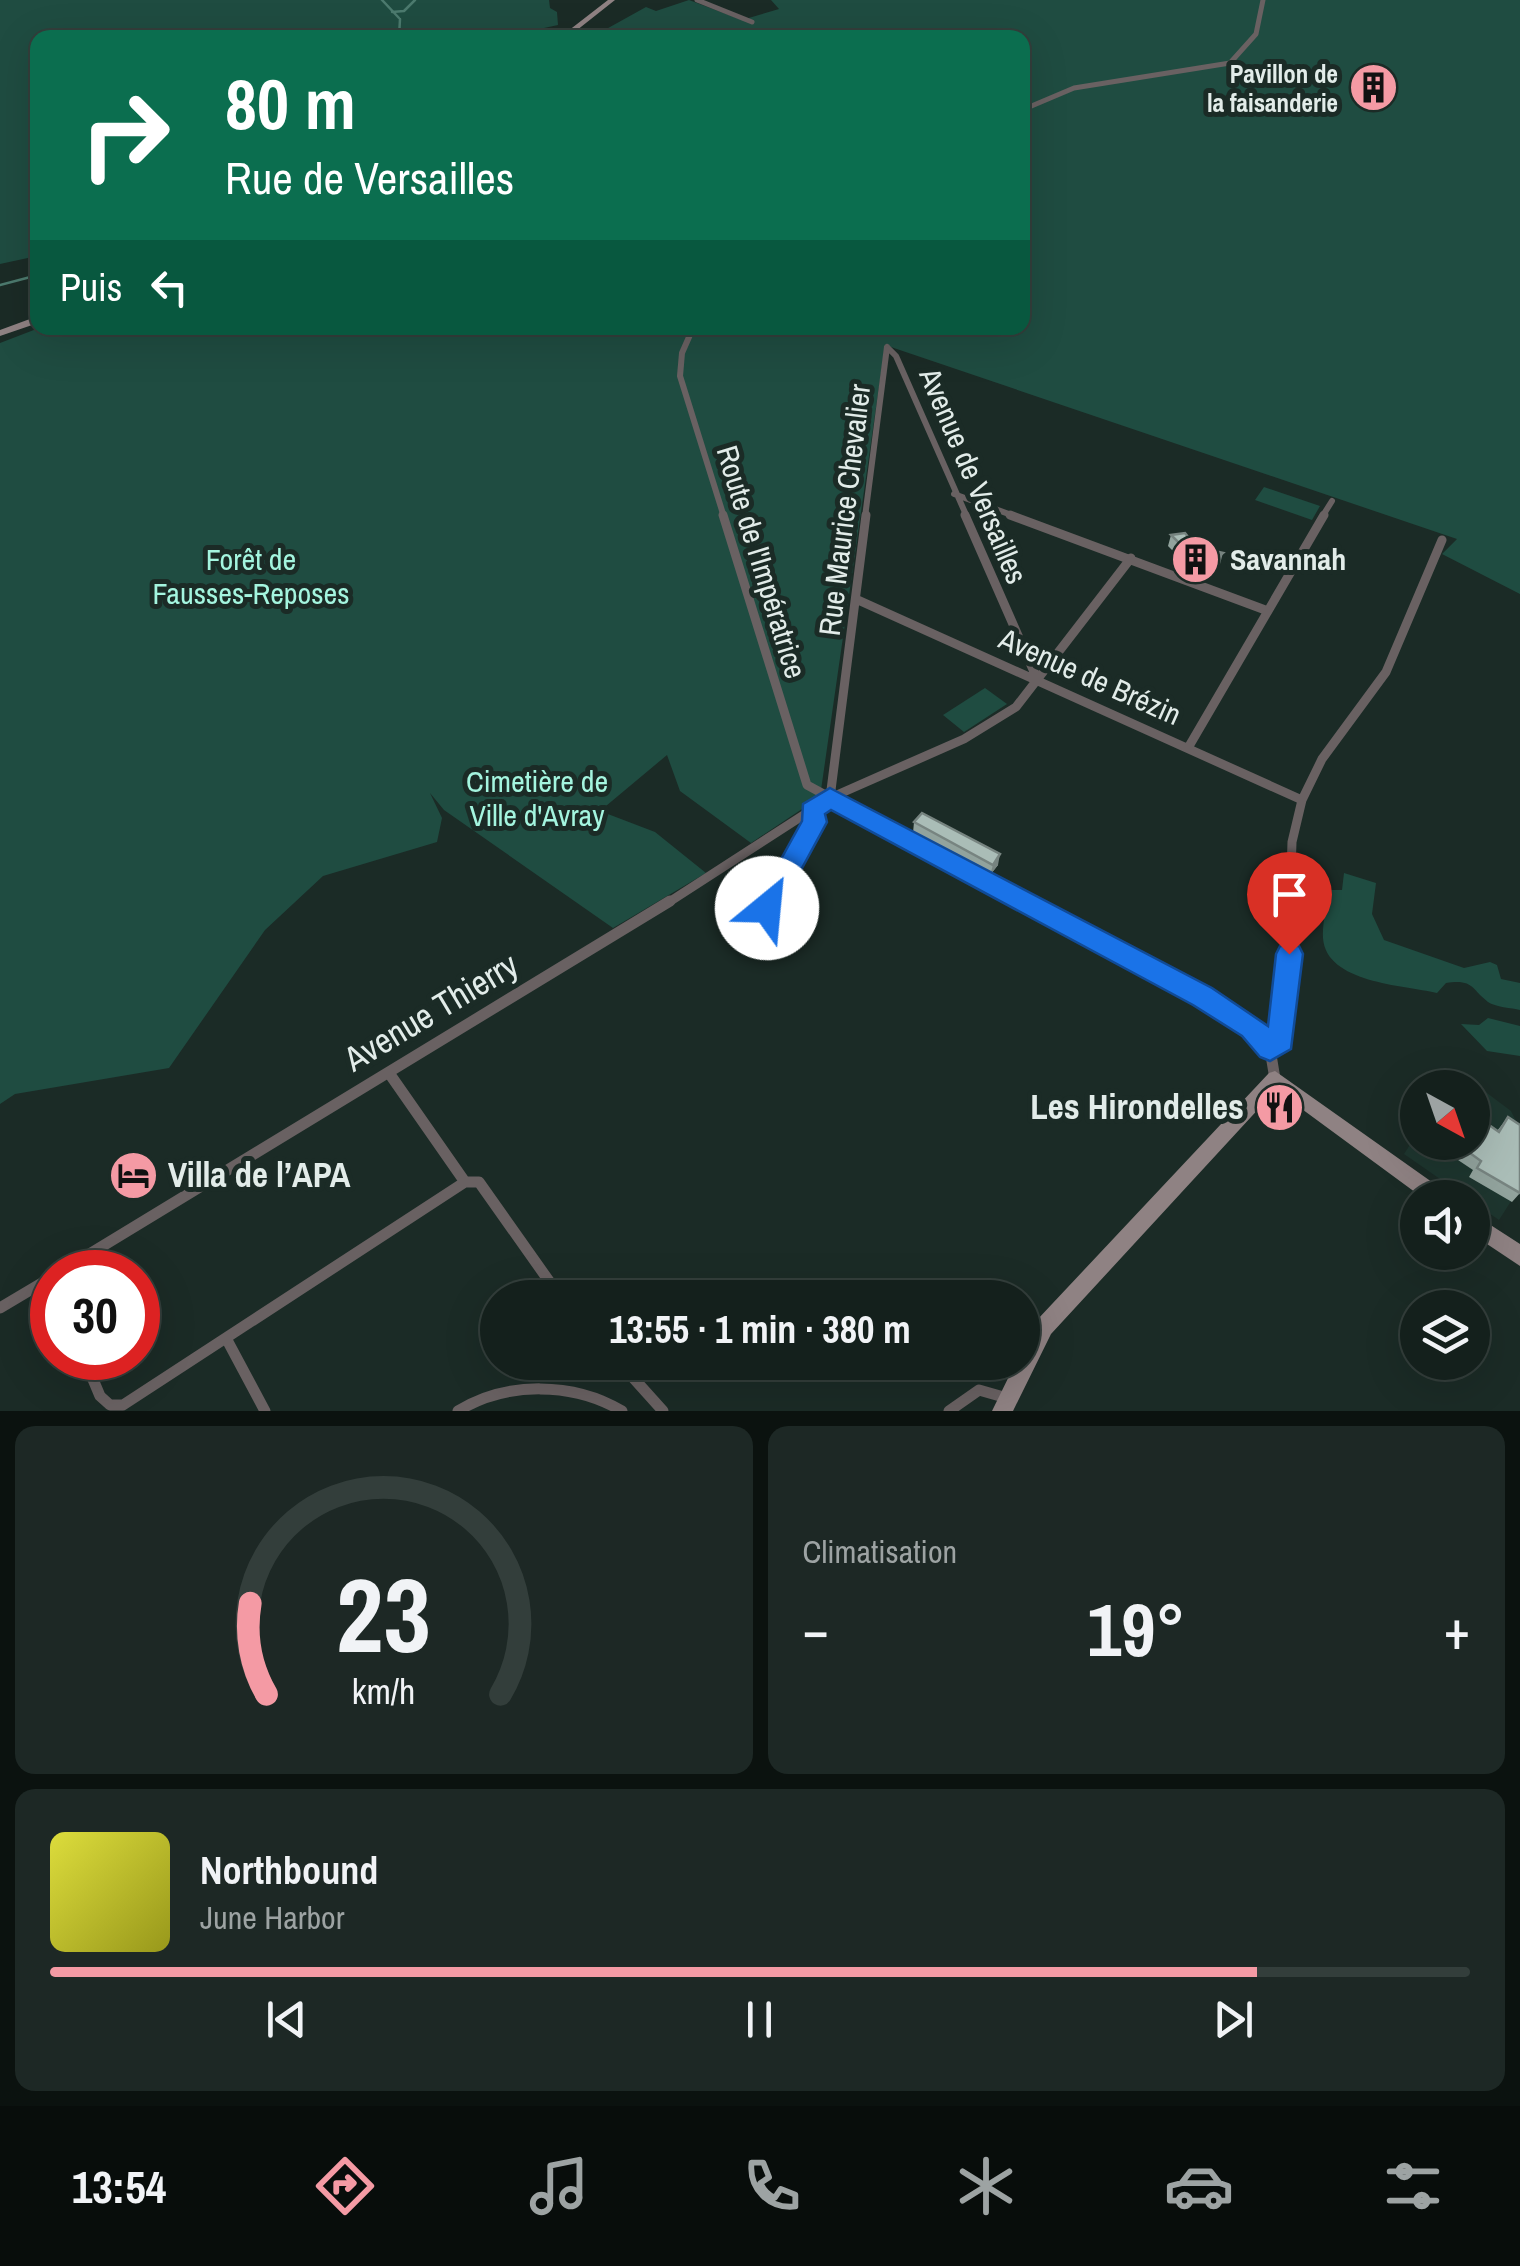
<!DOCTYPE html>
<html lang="fr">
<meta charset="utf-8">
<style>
:root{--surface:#14201c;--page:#1d2825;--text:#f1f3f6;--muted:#9da3a3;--line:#333e3b;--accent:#f49aa4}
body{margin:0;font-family:"Archivo Narrow",sans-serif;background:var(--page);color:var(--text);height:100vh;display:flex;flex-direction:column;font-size:38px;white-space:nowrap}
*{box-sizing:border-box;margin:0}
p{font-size:32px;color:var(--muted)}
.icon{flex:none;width:55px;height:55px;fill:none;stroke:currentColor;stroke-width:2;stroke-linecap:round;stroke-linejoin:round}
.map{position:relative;height:1411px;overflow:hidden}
.details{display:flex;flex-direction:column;gap:15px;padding:15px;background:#0b120f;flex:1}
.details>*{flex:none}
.top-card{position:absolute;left:30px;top:30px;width:1000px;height:305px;border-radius:20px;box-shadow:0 10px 40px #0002,0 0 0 2px var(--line);background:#0b6e4f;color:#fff;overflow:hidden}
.needle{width:65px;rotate:140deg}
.controls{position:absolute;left:1400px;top:1070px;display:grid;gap:20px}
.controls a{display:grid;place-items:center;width:90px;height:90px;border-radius:50%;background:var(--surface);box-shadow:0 10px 40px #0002,0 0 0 2px var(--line);font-size:50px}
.speed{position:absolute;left:30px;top:1250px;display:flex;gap:20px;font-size:50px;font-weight:700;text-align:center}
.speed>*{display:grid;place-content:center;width:130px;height:130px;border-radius:50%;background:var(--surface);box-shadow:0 10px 40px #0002,0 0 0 2px var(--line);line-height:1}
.speed .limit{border:15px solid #d22;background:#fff;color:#111}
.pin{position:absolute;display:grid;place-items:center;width:85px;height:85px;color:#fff;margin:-102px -42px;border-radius:50% 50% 50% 0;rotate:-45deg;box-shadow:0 0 10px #0007}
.pin .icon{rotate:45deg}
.me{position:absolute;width:110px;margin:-55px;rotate:28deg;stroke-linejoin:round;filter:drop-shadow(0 0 8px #0008)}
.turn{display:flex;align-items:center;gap:35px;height:210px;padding:0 30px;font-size:45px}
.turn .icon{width:130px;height:130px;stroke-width:2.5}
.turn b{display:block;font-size:70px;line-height:85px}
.then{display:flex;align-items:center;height:95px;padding:0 30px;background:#0003;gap:20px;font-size:38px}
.big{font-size:75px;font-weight:800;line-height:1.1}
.details .widget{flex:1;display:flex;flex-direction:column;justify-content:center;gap:15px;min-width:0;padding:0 35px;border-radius:20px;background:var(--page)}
.details .dial{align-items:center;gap:0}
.dial svg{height:260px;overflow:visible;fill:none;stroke:var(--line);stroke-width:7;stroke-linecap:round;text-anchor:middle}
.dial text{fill:var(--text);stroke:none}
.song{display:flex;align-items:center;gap:30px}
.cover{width:120px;height:120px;border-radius:15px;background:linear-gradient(135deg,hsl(60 70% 55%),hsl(60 70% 35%))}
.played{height:10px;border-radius:5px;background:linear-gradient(90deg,var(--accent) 85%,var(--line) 85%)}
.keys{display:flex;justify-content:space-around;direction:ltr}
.heat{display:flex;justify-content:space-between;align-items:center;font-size:55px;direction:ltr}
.details .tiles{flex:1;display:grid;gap:15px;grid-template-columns:1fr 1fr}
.widget:last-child{grid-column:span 2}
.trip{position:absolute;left:480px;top:1280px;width:560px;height:100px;border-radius:50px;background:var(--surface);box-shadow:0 10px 40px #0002,0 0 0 2px var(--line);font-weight:800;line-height:100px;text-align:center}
.dock{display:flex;height:160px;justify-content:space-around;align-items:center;background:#080d0b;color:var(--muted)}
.dock .icon{width:70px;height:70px}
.dock .active{color:var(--accent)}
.dock b{font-size:45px;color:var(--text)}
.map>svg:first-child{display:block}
.built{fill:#1e362f}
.green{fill:#1f4c41}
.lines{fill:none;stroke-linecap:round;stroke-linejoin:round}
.stream{stroke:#4c7a6e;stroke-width:2.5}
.minor-far3{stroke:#696162;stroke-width:5}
.minor-far2{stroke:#696162;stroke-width:6}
.minor-far1{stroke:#696162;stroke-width:9}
.minor{stroke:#696162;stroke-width:11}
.secondary{fill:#8f8283;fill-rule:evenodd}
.wall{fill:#92a39d}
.shaded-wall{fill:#778480}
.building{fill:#aabdb7;stroke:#778480;stroke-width:2.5}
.route{fill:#1a73e8;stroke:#114b97;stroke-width:2.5}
.labels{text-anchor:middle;stroke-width:10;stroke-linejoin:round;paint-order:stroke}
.far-poi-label{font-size:25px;font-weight:bold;fill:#e2ece9;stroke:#1b2b26;text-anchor:end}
.street-label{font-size:30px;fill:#e2ece9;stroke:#1b2b26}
.park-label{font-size:30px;fill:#a4f5df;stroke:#1b2b26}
.poi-label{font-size:30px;font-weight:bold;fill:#e2ece9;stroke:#1b2b26;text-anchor:start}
.near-street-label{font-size:35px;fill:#e2ece9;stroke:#1b2b26}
.near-poi-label{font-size:35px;font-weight:bold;fill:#e2ece9;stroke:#1b2b26;text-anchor:end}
</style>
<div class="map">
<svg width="1520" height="1411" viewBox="0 0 1520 1411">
<rect width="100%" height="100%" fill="#1b2b26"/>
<path class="built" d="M1459,1072L1511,1111L1520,1129V1187L1499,1220L1404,1154L1417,1134L1418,1142H1472V1088L1448,1087Z"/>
<path class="green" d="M0,0H549L550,8L557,12L558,25L497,38H38L37,256L0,264Z
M689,0L742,20L779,9L771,0H1520V594L1442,554L1457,539L885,345L820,797L751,843L680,791L667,755L600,811L655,832L706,873L613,928L444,810L430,793L442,818L437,842L323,876L265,930L169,1068L15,1094L0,1104V343L39,328H1022V38L592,37L646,7L656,11Z
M1264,487L1320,506L1312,520L1255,500Z
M985,688L1007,704L964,732L943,715Z
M1344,873L1376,883L1372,914L1384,940L1464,968L1490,962L1497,965L1501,979L1520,983V1010C1512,1008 1495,1007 1488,1002C1471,989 1474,979 1446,983L1437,993C1403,985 1326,983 1323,938C1322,921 1328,906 1327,890H1342Z
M1488,1018L1520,1026V1056L1487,1051L1461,1024L1479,1025Z"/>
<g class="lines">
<path class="stream" d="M382,0L399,18
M392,12L404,11L415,0
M399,38L400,19
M0,285L38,275"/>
<path class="minor-far3" d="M697,0L752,22
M1022,110L1074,88L1230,63L1256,34L1263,0"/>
<path class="minor-far2" d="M693,328L682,353L680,376L724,517
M887,347L896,356L967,517
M954,494L1017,517
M865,517L887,347
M1322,517L1332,501"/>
<path class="minor-far1" d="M723,515L807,785L1026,904
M965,515L1038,681
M1010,515L1268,611
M858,600L1302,800
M1188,748L1324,515
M830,798L866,515
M666,904L830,798L964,739L1016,707L1131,558
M769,904L815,822L812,810
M1290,904L1292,842L1302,800L1322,759L1386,672L1442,540"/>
<path class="minor" d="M1022,901L1239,1019L1270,1049L1275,1079
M767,908L771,901
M1270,1049C1296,1028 1289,936 1290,901
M389,1073L465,1182
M465,1182H479L561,1298
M60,1272L670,901
M0,1308L52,1277
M226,1338L265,1411
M84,1358L100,1396L110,1405H123L465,1182
M619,1362L663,1411
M458,1411C506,1381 574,1382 622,1411
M949,1411L979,1390L1007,1398"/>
<path class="secondary" d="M608,0H615L567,38H559Z
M38,316V323L0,336V330Z
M1275,1071L1446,1192L1448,1198H1423L1276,1090L1051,1334L1013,1411H992L1016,1362H1022V1349L1037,1320L1269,1073Z
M1472,1213L1520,1244V1266L1472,1234Z"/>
</g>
<path class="wall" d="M1171,535L1196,547L1220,564L1209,573L1191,569L1168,546Z
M914,822L998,865L990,875L913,833Z
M1508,1117L1520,1193L1512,1202L1469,1177L1473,1170L1455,1158L1464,1144L1462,1142H1472L1497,1131Z"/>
<path class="shaded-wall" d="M1223,553L1220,564L1209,573L1213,561Z
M1000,854L998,865L990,875L993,865Z"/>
<path class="building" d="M1185,533L1196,547L1223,553L1213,561L1194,558L1171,535Z
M922,813L1000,854L993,865L914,822Z
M1472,1113L1499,1132L1508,1117L1520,1125V1193L1477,1168L1481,1161L1463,1148L1467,1142H1472Z"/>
<path class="route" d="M830,788L1212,988L1268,1026L1276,954L1280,946H1299L1303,954L1291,1049L1270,1061L1260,1057L1242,1036L1193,1005L831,810L825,814L827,822L776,916H758L754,908L802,821L803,804Z"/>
<defs>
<symbol id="building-disc" viewBox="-11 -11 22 22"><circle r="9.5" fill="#f49aa4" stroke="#1b2b26"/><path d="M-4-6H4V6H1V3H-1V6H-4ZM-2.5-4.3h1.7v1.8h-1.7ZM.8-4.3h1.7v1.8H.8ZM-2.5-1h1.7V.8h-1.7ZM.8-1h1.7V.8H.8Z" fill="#111"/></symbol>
<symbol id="restaurant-disc" viewBox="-11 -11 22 22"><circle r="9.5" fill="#f49aa4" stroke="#1b2b26"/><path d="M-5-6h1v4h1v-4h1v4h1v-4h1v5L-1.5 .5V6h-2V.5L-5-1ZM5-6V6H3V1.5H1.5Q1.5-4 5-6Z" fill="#111"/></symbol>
<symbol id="hotel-disc" viewBox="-11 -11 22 22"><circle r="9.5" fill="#f49aa4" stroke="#1b2b26"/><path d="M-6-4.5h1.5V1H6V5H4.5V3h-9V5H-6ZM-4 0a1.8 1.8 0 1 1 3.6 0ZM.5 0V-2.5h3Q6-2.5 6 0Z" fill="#111"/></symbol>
</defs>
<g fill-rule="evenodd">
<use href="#building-disc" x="1346" y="60" width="55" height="55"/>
<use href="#building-disc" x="1168" y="532" width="55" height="55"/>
<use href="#restaurant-disc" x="1252" y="1080" width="55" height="55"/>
<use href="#hotel-disc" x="106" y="1148" width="55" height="55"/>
</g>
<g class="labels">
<g class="far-poi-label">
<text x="1338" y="83">Pavillon de<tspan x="1338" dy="29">la faisanderie</tspan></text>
</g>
<g class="street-label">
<text transform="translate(973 476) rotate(67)" y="10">Avenue de Versailles</text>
<text transform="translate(845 510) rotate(-83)" y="10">Rue Maurice Chevalier</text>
<text transform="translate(761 562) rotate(73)" y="10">Route de l'Impératrice</text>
<text transform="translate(1090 677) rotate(24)" y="10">Avenue de Brézin</text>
</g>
<g class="park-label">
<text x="251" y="570">Forêt de<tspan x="251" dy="34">Fausses-Reposes</tspan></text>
<text x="537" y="792">Cimetière de<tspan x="537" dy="34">Ville d'Avray</tspan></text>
</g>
<g class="poi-label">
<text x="1230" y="570">Savannah</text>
</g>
<g class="near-street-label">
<text transform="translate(431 1012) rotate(-31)" y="12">Avenue Thierry</text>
</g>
<g class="near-poi-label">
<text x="1244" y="1119">Les Hirondelles</text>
<text x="168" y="1187" text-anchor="start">Villa de l’APA</text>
</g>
</g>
</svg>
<div class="controls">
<a><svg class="needle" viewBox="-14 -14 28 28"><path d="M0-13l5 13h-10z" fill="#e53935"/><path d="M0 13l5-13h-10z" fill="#9da3a3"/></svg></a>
<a><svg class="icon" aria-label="sound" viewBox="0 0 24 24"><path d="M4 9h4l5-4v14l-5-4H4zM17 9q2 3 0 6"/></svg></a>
<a><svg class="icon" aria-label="layers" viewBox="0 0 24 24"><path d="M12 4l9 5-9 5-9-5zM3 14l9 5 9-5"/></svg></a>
</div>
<div class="speed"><div class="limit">30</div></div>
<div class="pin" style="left:1289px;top:954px;background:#d93025"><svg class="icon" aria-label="arrive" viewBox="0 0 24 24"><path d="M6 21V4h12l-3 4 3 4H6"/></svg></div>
<svg class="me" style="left:767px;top:908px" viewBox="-20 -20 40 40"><circle r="19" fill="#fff"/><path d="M0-13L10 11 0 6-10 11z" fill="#1a73e8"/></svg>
<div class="trip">13:55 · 1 min · 380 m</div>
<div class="top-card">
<div class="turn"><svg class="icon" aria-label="right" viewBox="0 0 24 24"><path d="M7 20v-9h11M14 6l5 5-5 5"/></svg><div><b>80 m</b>Rue de Versailles</div></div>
<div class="then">Puis<svg class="icon" aria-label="left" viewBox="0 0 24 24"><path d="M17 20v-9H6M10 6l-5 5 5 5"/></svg></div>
</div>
</div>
<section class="details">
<div class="tiles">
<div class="widget dial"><svg viewBox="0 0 100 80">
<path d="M14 69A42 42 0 1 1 86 69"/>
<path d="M14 69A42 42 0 0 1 9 41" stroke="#f49aa4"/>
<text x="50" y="56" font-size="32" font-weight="700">23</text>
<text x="50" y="72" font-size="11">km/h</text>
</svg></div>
<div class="widget"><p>Climatisation</p>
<div class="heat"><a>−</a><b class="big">19°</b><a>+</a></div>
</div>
<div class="widget">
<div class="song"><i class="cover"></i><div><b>Northbound</b><p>June Harbor</p></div></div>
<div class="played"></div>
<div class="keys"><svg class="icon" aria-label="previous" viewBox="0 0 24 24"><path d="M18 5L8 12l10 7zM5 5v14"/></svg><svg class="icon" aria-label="pause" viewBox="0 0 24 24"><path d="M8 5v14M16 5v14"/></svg><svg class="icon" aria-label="next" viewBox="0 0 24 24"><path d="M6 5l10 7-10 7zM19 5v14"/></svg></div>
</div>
</div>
</section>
<nav class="dock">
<b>13:54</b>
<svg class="icon active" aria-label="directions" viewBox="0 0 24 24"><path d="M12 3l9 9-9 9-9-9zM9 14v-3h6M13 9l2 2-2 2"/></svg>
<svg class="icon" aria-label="music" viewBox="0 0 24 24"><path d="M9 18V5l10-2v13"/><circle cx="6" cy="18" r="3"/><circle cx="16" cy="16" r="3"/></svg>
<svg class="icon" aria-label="phone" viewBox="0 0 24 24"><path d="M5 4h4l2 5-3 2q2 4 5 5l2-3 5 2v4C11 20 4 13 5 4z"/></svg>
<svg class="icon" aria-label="climate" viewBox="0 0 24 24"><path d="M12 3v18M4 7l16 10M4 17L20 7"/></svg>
<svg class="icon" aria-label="car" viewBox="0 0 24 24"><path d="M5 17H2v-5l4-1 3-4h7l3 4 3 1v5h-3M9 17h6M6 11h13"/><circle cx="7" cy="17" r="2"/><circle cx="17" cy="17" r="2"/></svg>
<svg class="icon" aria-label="filters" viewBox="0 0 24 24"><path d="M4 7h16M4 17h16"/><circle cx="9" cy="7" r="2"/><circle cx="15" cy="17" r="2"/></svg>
</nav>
